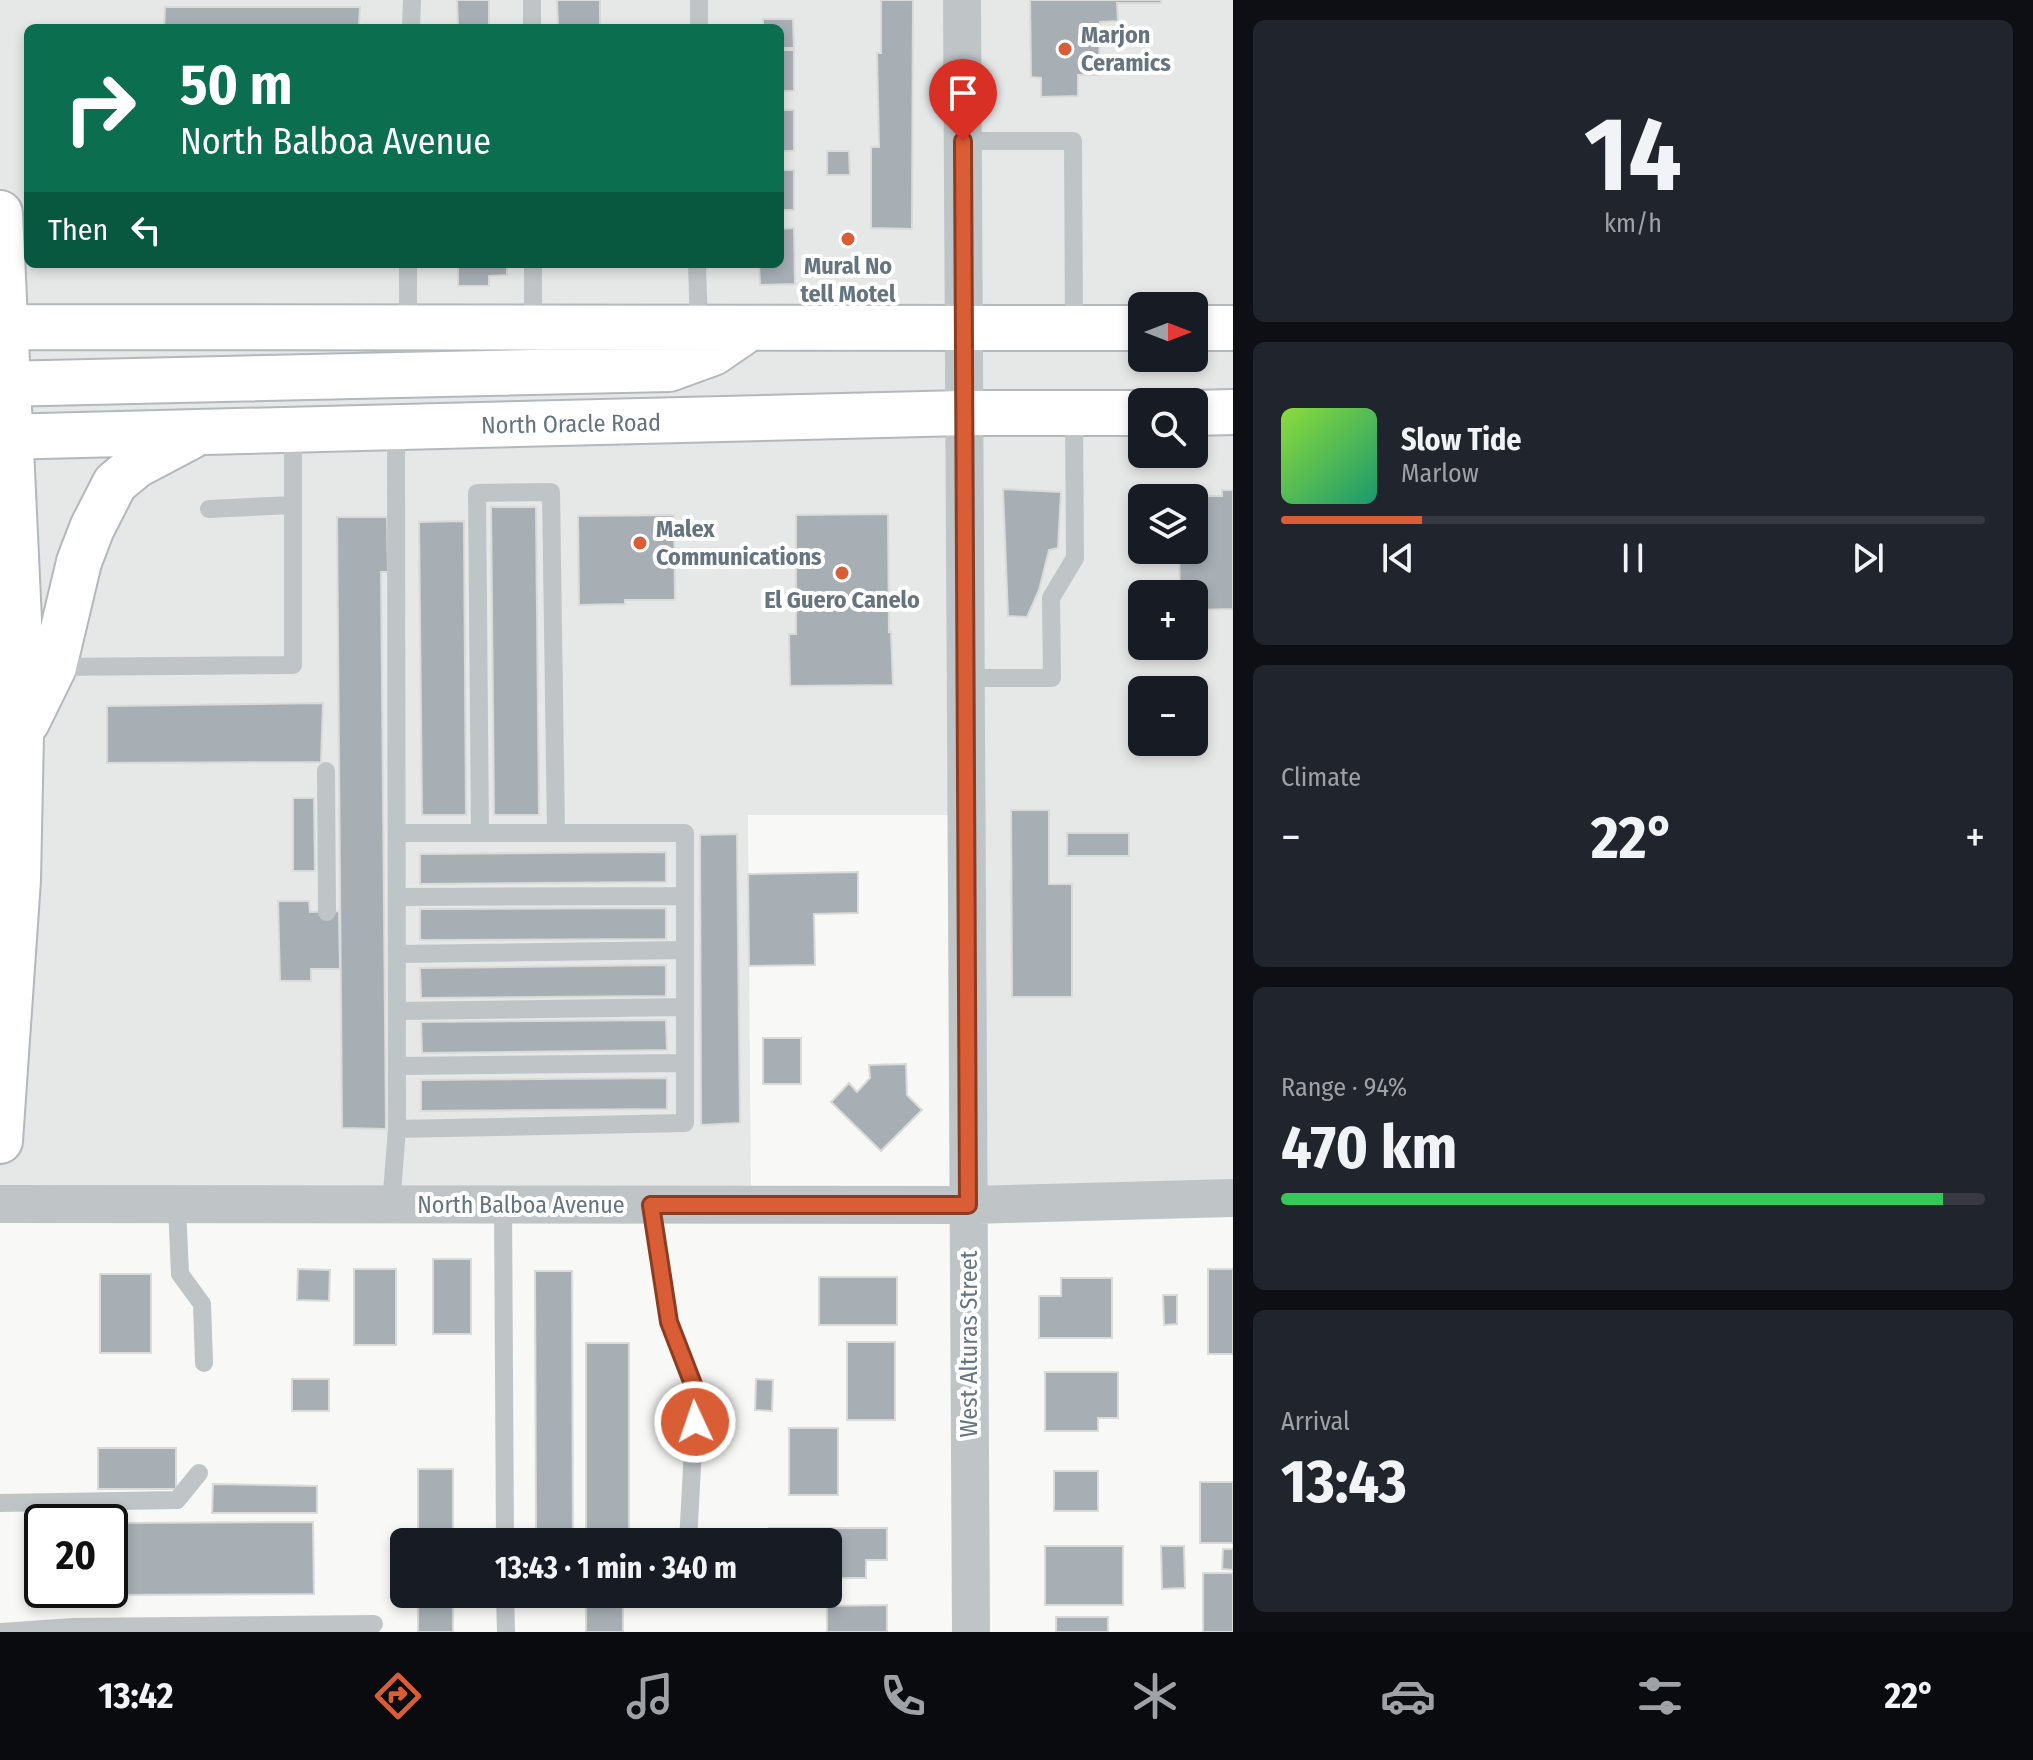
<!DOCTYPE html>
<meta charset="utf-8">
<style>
:root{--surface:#171b24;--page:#20242c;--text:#f1f3f6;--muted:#9ea1a6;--line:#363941;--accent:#d95d35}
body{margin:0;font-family:"Fira Sans Condensed",sans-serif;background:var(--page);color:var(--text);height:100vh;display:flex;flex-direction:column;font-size:30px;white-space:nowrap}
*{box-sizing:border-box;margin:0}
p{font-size:26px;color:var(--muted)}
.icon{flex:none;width:44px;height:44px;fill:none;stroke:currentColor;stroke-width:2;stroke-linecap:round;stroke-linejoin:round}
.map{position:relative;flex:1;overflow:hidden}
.details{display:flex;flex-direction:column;gap:20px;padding:20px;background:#0d0f14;width:800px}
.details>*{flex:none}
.guide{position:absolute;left:24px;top:24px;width:760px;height:244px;border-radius:12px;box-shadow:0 4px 12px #0003;background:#0b6e4f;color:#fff;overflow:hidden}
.needle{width:52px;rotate:90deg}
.controls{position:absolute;left:1128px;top:292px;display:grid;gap:16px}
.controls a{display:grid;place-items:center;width:80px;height:80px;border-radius:12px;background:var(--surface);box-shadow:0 4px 12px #0003;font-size:40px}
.speed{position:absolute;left:24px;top:1504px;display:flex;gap:16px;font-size:40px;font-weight:700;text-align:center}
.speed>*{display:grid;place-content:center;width:104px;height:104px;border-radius:50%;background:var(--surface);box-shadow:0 4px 12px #0003;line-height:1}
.speed .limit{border:4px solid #111;border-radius:12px;background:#fff;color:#111}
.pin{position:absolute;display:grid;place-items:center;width:68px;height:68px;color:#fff;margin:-82px -34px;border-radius:50% 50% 50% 0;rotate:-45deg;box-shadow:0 0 8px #0007}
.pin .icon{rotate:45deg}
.me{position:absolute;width:88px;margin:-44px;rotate:357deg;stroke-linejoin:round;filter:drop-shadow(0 0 6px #0008)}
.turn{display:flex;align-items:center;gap:28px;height:168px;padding:0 24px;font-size:36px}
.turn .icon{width:104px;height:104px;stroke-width:2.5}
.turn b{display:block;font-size:56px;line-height:68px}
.then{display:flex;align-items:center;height:76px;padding:0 24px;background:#0003;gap:16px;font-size:30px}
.big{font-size:60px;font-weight:700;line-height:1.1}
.details .tile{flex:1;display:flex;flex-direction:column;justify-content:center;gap:12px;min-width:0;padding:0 28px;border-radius:12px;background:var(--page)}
.details .dial{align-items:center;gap:0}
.dial b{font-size:104px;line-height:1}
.song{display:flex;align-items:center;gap:24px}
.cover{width:96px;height:96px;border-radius:12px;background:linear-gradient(135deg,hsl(90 70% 55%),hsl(160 70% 35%))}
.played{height:8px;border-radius:4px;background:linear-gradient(90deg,var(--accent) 20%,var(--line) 20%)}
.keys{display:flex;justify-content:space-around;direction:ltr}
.heat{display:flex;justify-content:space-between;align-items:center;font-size:44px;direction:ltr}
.charge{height:12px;border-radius:6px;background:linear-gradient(90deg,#34c759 94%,var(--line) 0)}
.trip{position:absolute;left:390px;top:1528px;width:452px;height:80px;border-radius:12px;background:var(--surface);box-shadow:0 4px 12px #0003;font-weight:700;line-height:80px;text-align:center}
.tabs{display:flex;height:128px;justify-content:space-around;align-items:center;background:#090b0e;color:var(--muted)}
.tabs .icon{width:56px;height:56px}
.tabs .active{color:var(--accent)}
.tabs b{font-size:36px;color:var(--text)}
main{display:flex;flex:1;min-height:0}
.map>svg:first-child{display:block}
.built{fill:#e6e7e7;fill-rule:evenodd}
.building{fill:#a7afb5;stroke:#dadad8;stroke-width:2}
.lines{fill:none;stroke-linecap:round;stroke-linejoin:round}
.primary-casing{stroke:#b3b8bc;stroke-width:48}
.lane{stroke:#bfc4c7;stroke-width:18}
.street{stroke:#bfc4c7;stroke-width:38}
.primary{stroke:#fff;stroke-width:44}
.route-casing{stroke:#8d3c22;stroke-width:20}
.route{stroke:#d95d35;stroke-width:14}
.poi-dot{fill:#d95d35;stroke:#fff;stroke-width:3}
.labels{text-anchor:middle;stroke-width:8;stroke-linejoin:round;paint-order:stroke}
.poi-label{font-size:24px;font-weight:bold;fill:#65747f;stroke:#fff;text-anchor:start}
.street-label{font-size:24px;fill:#65747f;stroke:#fff}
</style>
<main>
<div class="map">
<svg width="1233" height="1632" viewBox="0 0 1233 1632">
<rect width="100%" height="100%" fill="#f8f8f6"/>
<path class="built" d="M0,0H1233V1204L968,1205L965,815H748L751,1205L0,1204ZM28,28H780V264H28ZM1142,306H1194V358H1142ZM1142,402H1194V454H1142ZM1142,498H1194V550H1142ZM1142,594H1194V646H1142ZM1142,690H1194V742H1142Z"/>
<path class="building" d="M457,0H489V28H458Z
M557,0H600V28H558Z
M881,0H913L912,229L871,228V147H879L877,53H881Z
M1030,0H1161V3H1117L1118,21L1100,22L1099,75H1078V96L1041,97V78L1031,77Z
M165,7H360L359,25L399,26V28H164Z
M763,19H793L794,48H780V28H763Z
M780,50H794V91H780Z
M780,110H794V151H780Z
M827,151H849L850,175H827Z
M780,170H794V210H780Z
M794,228L795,284L760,285L759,264H780V229Z
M458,264H507V275L489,276V286H458Z
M1003,489L1061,492L1058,548L1049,550L1039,590L1027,617L1008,616Z
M1222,490H1233V609L1194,610V594H1180L1179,550H1194V498H1179V496H1222Z
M491,507H536L539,815H494Z
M888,514L889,632H891L893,685L790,686L789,634H796V515Z
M674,515L675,600H625V604L579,605L578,516Z
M337,517H387L388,572H381L386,1129L342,1128Z
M464,521L466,815H422L419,522Z
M323,703L321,762L107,763V706Z
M293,798H314L315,871H293Z
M1011,810H1049V884H1072V997H1012Z
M1067,833H1129V856H1067Z
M737,834L740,1123L701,1125L700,835Z
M666,852V882L420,884V854Z
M858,872V913L814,914L815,965L749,966L748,874Z
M278,901H309L310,912L339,911L340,969H311V981H280Z
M666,908V939L420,940V909Z
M666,965V996L421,998L420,968Z
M666,1020L667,1050L422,1053L421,1022Z
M763,1038H801V1084H763Z
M906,1064L907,1095L922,1110L881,1151L831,1102L849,1083L857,1092L870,1078L869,1065Z
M667,1078V1109L421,1111V1080Z
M433,1259H471V1334H433Z
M298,1269L330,1270L329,1301L297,1300Z
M354,1269H396V1345H354Z
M1208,1269H1233V1354H1208Z
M535,1271H572L573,1536H536Z
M100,1274H151V1353H100Z
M819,1277H897V1325H819Z
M1061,1278H1112V1338H1039V1296H1061Z
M1163,1295H1177V1324L1164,1325Z
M847,1342H895V1420H847Z
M586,1343H629V1542H586Z
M1045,1372H1118V1418H1098V1431H1045Z
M292,1379H329V1411H292Z
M756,1379L773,1380L772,1411L755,1410Z
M789,1428H838V1495H789Z
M98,1448H176V1489H98Z
M418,1469H453V1542H418Z
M1054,1471H1098V1511H1054Z
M1200,1482H1233V1543H1200Z
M213,1484L317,1486V1513H212Z
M313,1522L314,1594L109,1595L110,1523Z
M769,1528H887V1560H866V1578H828V1542H769Z
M1045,1546H1123V1605H1045Z
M1161,1546H1184L1185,1588L1162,1589Z
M1223,1549H1233V1570L1222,1569Z
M1203,1573H1233V1632H1203Z
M418,1594H453V1632H418Z
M586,1594H623V1632H586Z
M887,1605V1632H827V1606Z
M1056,1617H1108V1632H1056Z"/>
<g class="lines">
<defs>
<path id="primary" d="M0,213L22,685L18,880L0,1141
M0,327L1142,328
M1194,328H1233
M0,384L669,369L713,353L748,329
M1194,413L1233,412
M0,437L963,413H1142
M27,722L54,667L79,562L92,528L115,483L137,465L192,436"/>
</defs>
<use href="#primary" class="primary-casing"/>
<path class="lane" d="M532,0V28
M411,28L412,0
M699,28V0
M963,141H1073L1074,329
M408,264V326
M697,264L699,328
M533,327V264
M209,509L293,505
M54,667L293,665V431
M965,678H1052L1051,598L1075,558L1074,413
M326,771L327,912
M397,833H685V1123L397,1129
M480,833L477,493L551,492L556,833
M397,897L685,896
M397,954L685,950
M397,1011L685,1007
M397,1066L685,1063
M391,1205L397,1129L396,428
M503,1205L505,1542
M651,1205L669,1322L696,1392L688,1542
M177,1206L180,1274L202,1304L204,1363
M0,1503L177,1500L199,1473
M505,1594L506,1632
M0,1632L73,1627L374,1624"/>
<path class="street" d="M962,0L971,1632
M0,1204L968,1205L1233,1198"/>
<use href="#primary" class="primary"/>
</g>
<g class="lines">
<defs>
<path id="route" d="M695,1422L696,1392L669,1322L651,1205H968L963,141"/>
</defs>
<use href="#route" class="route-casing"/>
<use href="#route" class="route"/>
</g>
<g class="poi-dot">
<circle cx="1065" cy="49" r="8"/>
<circle cx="848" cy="239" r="8"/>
<circle cx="640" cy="543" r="8"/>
<circle cx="842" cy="573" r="8"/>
</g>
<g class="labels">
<g class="poi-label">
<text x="1081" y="43">Marjon<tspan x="1081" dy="28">Ceramics</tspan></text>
<text x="848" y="274" text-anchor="middle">Mural No<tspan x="848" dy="28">tell Motel</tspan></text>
<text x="656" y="537">Malex<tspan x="656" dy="28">Communications</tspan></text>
<text x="842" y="608" text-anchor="middle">El Guero Canelo</text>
</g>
<g class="street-label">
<text transform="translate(571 424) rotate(-1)" y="8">North Oracle Road</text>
<text x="521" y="1213">North Balboa Avenue</text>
<text transform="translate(969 1344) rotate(-90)" y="8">West Alturas Street</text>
</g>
</g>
</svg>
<div class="controls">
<a><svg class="needle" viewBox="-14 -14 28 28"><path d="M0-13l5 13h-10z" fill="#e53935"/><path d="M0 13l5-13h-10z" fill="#9ea1a6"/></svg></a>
<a><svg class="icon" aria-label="search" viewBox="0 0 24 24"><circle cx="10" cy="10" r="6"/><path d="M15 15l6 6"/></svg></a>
<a><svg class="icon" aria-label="layers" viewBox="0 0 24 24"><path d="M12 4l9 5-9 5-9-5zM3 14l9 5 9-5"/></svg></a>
<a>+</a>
<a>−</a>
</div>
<div class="speed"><div class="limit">20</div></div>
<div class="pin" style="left:963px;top:141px;background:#d93025"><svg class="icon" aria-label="arrive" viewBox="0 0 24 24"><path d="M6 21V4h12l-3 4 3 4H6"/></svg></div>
<svg class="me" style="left:695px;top:1422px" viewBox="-20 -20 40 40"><circle r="17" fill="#d95d35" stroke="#fff" stroke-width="3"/><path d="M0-11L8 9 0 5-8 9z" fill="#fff"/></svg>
<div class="trip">13:43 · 1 min · 340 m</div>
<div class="guide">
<div class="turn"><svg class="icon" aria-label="right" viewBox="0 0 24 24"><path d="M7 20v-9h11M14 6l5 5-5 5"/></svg><div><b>50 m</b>North Balboa Avenue</div></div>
<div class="then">Then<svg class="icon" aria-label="left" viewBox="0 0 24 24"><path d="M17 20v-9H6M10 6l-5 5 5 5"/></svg></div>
</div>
</div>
<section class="details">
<div class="tile dial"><b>14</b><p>km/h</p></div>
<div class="tile">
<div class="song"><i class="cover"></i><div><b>Slow Tide</b><p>Marlow</p></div></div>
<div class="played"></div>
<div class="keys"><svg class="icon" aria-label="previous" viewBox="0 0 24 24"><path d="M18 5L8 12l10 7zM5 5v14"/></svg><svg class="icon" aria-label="pause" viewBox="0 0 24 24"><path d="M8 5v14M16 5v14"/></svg><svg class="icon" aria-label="next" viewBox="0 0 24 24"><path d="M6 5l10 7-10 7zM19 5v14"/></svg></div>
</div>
<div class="tile"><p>Climate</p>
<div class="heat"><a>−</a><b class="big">22°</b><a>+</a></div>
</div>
<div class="tile"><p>Range · 94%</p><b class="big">470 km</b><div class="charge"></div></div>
<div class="tile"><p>Arrival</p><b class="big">13:43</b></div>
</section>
</main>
<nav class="tabs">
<b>13:42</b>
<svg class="icon active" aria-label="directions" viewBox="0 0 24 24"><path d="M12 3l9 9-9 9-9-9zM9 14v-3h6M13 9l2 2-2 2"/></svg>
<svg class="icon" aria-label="music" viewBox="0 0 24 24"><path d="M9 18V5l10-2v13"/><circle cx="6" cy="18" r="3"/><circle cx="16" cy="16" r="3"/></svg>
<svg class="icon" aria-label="phone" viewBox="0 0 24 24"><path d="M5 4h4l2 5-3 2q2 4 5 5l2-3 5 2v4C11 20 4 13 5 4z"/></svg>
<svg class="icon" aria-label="climate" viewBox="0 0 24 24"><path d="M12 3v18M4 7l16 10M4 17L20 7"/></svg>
<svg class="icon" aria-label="car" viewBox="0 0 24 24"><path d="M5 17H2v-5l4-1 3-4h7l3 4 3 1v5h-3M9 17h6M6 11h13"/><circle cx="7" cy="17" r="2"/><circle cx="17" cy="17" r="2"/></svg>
<svg class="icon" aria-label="filters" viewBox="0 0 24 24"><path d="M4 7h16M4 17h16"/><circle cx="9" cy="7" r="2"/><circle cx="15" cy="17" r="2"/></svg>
<b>22°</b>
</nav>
